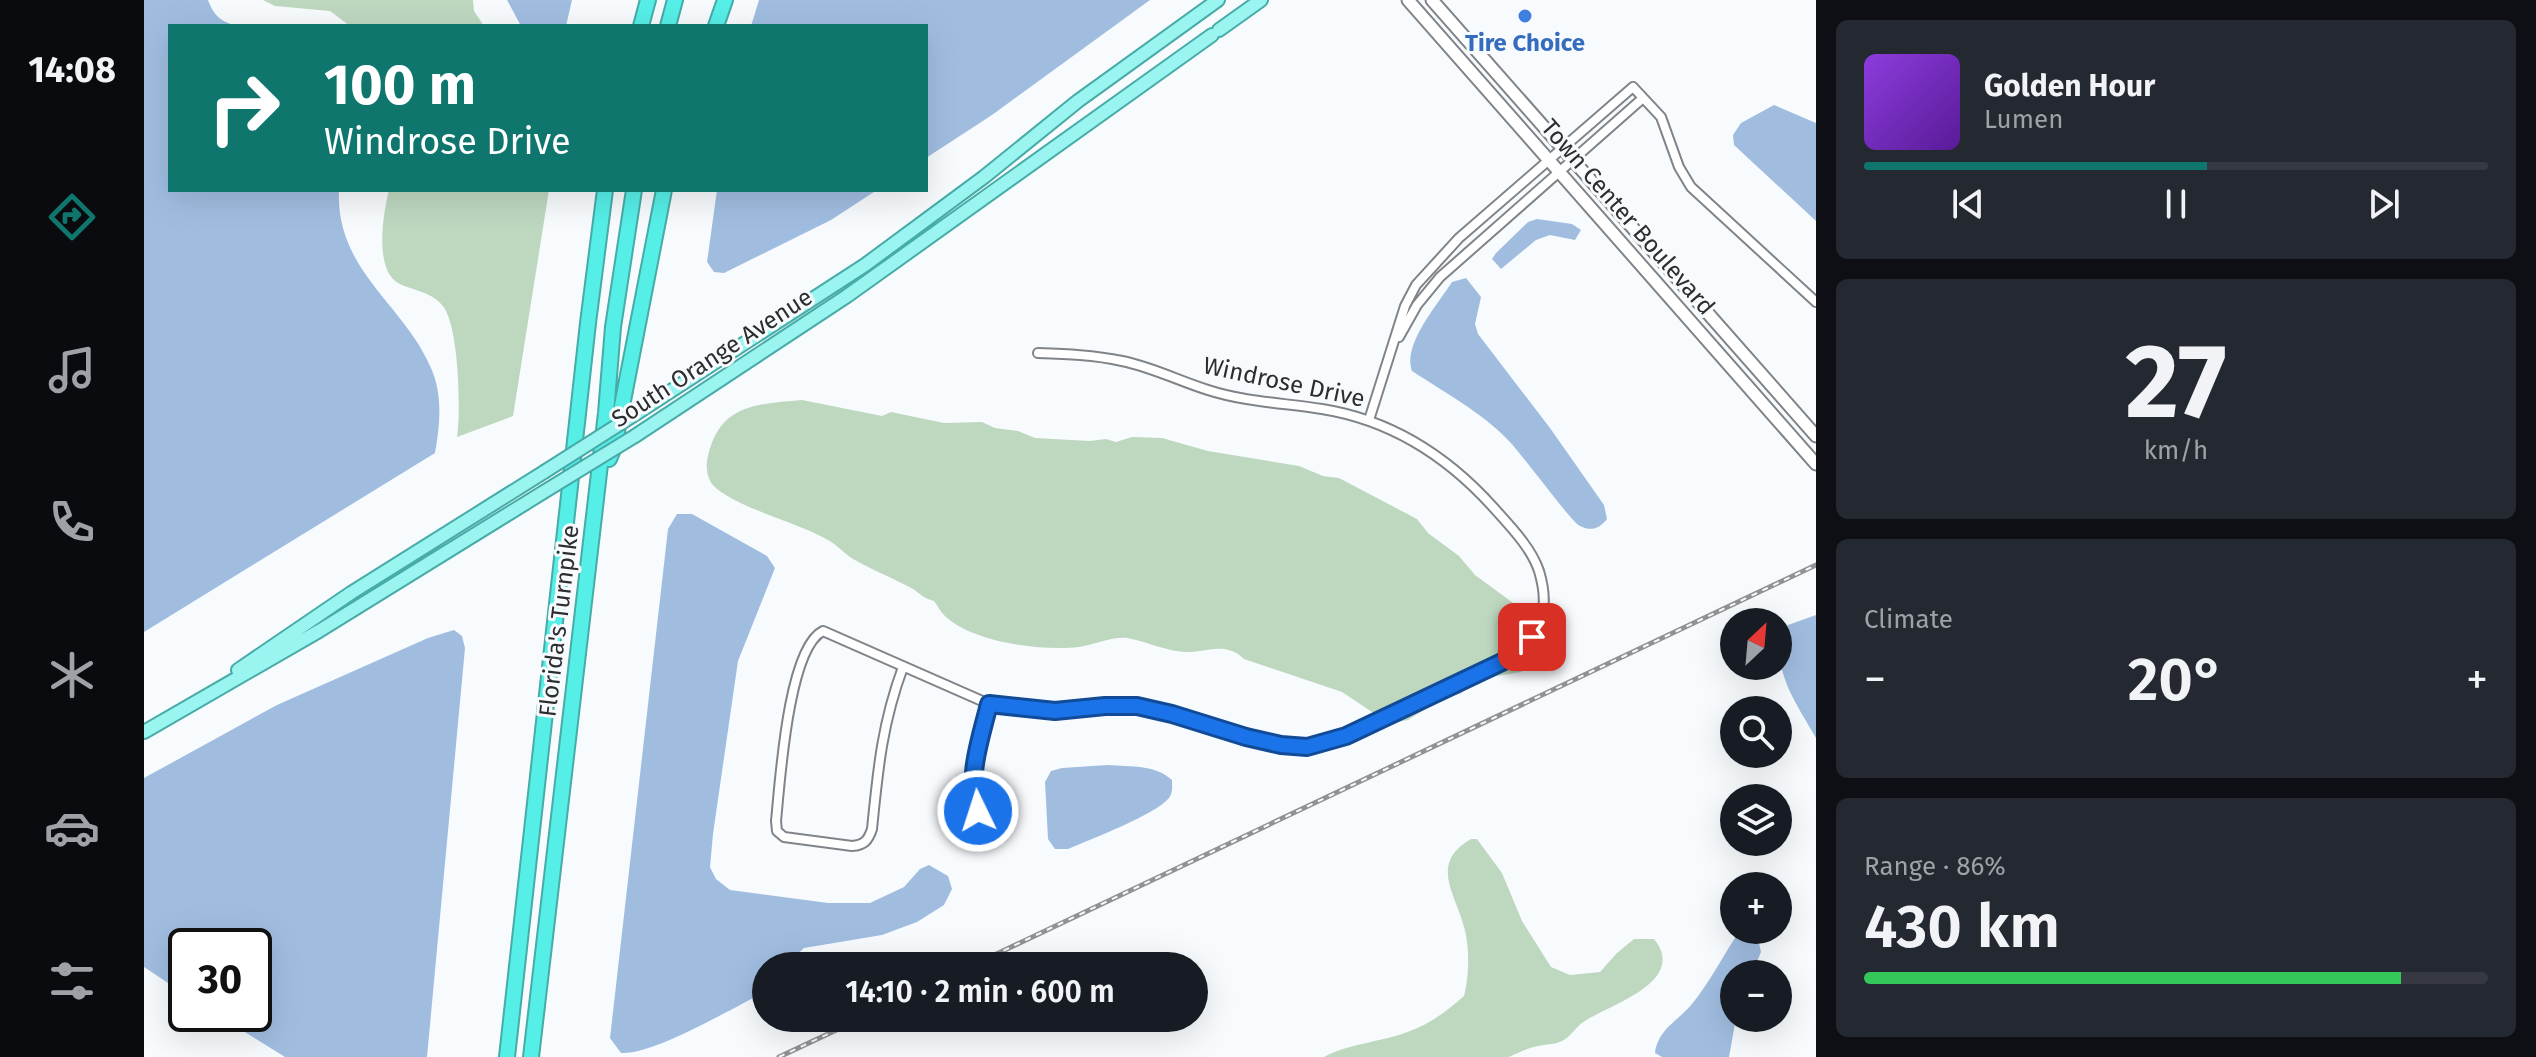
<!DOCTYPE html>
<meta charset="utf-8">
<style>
:root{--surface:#171b24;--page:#242831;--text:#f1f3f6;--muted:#9ea1a6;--line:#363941;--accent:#0f766e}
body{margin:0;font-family:"Fira Sans",sans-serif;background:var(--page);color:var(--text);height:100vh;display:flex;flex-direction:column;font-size:30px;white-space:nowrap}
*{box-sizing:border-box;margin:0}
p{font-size:26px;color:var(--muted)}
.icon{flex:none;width:44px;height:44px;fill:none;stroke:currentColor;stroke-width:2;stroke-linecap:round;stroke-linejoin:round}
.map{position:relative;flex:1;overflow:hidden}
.panel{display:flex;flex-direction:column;gap:20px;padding:20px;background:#0d0f14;width:720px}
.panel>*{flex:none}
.top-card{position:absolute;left:24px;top:24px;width:760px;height:168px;border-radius:0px;box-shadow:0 8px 32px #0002;background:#0f766e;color:#fff;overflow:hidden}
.needle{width:52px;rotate:26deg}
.fabs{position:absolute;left:1576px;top:608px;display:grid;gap:16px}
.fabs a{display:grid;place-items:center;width:72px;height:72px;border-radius:50%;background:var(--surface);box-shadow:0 8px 32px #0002;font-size:40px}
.speed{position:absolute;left:24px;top:928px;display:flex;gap:16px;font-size:40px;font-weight:700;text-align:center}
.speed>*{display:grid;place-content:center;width:104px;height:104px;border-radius:50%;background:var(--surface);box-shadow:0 8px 32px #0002;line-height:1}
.speed .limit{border:4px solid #111;border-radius:12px;background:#fff;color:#111}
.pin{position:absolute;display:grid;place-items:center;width:68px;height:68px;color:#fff;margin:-34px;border-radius:16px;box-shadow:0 4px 12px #0006}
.me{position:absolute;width:88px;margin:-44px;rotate:356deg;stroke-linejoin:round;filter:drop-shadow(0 0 6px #0008)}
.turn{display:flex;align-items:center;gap:28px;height:168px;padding:0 24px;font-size:36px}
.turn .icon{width:104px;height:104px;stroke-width:2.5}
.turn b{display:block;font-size:56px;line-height:68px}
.big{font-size:60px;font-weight:600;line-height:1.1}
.panel .card{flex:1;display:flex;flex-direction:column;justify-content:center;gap:12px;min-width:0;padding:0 28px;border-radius:12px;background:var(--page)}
.panel .dial{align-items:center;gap:0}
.dial b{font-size:104px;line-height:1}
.song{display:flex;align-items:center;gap:24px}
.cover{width:96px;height:96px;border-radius:12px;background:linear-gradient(135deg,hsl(270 70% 55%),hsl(270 70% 35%))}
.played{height:8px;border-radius:4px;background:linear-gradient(90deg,var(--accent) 55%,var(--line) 55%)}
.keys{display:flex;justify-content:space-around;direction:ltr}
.heat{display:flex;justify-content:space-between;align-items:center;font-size:44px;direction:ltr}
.charge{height:12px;border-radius:6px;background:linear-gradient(90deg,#34c759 86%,var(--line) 0)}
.trip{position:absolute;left:608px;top:952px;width:456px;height:80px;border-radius:40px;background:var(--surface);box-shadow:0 8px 32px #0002;font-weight:600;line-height:80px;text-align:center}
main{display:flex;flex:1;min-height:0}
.tab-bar{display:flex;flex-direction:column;width:144px;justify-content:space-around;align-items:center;background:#090b0e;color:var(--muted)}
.tab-bar .icon{width:56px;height:56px}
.tab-bar .current{color:var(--accent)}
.tab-bar b{font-size:36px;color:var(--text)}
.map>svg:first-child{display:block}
.green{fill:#bed8c0}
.water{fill:#a0bde0}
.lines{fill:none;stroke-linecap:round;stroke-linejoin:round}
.minor-casing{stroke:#808488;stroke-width:12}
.secondary-casing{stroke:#808488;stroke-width:15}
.primary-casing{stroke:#47aba7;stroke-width:16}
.motorway-casing{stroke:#47aba7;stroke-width:18}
.minor{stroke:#fff;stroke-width:8}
.secondary{stroke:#fff;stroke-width:11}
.primary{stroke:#9af5f1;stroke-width:12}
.motorway{stroke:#56efe8;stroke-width:14}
.rail-casing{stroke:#909295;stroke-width:5}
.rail{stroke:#f8fbfe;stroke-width:2;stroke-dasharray:6;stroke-linecap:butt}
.primary-bridge-casing{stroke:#47aba7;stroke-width:16;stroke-linecap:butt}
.primary-bridge{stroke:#9af5f1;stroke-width:12}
.route-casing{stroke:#114b97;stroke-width:20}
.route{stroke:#1a73e8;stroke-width:14}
.shop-dot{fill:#3f7fe0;stroke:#f8fbfe;stroke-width:3}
.labels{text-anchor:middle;stroke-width:6;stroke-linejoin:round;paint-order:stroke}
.shop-label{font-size:24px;font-weight:bold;fill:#366cbe;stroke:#f8fbfe}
.street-label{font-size:24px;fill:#2c2d2f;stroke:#f8fbfe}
</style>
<main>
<nav class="tab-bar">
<b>14:08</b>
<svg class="icon current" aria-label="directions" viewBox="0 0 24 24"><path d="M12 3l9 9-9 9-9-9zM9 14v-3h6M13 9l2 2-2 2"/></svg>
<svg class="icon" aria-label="music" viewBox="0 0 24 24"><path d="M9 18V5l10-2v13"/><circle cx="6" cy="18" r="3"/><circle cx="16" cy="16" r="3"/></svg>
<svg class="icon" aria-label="phone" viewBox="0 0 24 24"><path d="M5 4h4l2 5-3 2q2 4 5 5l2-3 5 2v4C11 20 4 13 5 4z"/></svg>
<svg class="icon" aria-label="climate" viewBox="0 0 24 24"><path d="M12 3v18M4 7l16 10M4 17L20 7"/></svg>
<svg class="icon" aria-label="car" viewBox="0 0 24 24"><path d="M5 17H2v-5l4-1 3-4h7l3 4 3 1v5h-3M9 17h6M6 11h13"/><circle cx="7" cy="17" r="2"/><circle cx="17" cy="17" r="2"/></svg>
<svg class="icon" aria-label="filters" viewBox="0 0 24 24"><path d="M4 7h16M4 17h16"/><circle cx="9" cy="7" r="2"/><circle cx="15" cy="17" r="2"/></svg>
</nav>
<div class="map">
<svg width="1672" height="1057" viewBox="0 0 1672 1057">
<rect width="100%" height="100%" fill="#f8fbfe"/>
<path class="green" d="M119,0H329L330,11L340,26H206L186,11L131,6Z
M245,190H405L369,416L313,437C317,412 315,323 298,305C286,291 269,291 254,283C230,269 239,213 245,190Z
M658,400L738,416L747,412L800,423L838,422L851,428L874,431L891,438L946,441L962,439L972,442L988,437L1018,438L1064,451L1155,466L1179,476L1195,478L1273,519L1284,533L1315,556L1331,575L1376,608L1393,625L1399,645L1395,657L1377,672L1335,679L1316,694L1299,698L1264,720L1253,722L1231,714L1198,692L1100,659C1082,641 1064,652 1043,652C1023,652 1002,641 983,638C968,636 950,645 935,647C898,651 828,643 800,615C796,611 793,605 790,601C781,599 776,594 769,589C749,578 728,570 709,559C700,553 693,545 684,540C652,522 600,510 573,489C563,482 561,467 564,456C576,404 613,404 658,400Z
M1327,839H1333L1358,873L1378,921L1407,967L1426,975L1456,972L1473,953L1490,939H1510C1545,982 1464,1005 1441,1021C1432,1026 1428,1036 1418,1041C1410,1045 1402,1044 1394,1046C1384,1048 1374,1053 1365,1057H1180C1206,1043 1239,1042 1266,1031C1286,1024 1304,1010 1320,996C1325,977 1326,947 1320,927C1311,893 1285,863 1327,839Z"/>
<path class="water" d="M0,0H64C70,16 77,22 94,26H26V190H195C191,270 260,304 287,368C299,395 296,425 291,453L0,632Z
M363,0H428L422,26H377Z
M615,0H1006L848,115L782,158V26H607Z
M1630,105L1672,123V221L1590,145L1589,135L1597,123Z
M573,190H733L687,220L580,273L570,272L563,262Z
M1393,219L1428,224L1437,230L1431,240L1406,235L1392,240L1357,269L1348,259L1352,253L1384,222Z
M1322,278L1337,297L1331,324L1334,334L1406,428L1460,505L1463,519C1456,528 1448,532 1436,526C1426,521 1379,455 1364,440C1337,412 1300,392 1268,371C1258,345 1294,304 1308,282Z
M533,514H548L623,556L631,568L594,661L569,834L566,867L572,879L586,890L684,903H726L760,887L776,869L785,865L804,876L808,889L800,905L773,922L738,935L660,948L641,966H622L621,992C588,1008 510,1055 477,1053L466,1038L524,529Z
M1672,615V738C1651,701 1634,680 1634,636L1644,625Z
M310,630L318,636L321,648L283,1057H141L72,1014H110V946H42V995L0,967V778L133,705L284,638Z
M964,765C987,767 1010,764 1028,780C1028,787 1029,792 1025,798C1011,815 947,839 924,849H911L904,839L901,782L907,771L918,768Z
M1596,930H1612L1617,952L1608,974H1590L1592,1018L1585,1057H1518L1511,1053C1514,1029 1534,1021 1548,1004C1566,982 1580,954 1596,930Z"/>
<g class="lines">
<defs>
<path id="minor" d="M1255,337L1273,305L1296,277L1499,98
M1225,420L1261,306L1272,285L1315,238L1489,87L1517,117L1535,167L1547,187L1672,302
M759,667C738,724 734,769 728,829C724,841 720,845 708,846L640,837L633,831L632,821C636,782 644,648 679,631L845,704L911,711L961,706H993L1028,714L1102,737L1137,745L1163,747L1202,736L1358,662C1395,638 1408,614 1395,571C1387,547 1365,525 1349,507C1303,456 1247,420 1178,409C1140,403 1101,402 1064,390C1035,381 1008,367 978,361C950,355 922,354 894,353
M834,811C822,778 837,737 845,704"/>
<path id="secondary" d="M1264,0L1672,464
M1288,0L1672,436"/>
<path id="primary" d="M1075,30L1117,0
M493,413L721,265L840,177L934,101L1074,0
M491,436L703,296L1068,35
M94,670L207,593L400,472
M0,732L175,631L398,493"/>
<path id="motorway" d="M497,26L504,0
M524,26L531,0
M572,26L581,0
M465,459L470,447L520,190
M363,1057L444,323L461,190
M387,1057L462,413L469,327L490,190"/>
</defs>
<use href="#minor" class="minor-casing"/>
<use href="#secondary" class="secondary-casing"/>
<use href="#primary" class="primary-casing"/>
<use href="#motorway" class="motorway-casing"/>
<use href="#minor" class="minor"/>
<use href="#secondary" class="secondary"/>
<use href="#primary" class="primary"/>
<use href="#motorway" class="motorway"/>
<defs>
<path id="rail" d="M827,966L1672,565
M635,1057L718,1018"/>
</defs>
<use href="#rail" class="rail-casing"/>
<use href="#rail" class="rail"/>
<defs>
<path id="primary-bridge" d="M400,472L493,413
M398,493L491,436"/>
</defs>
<use href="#primary-bridge" class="primary-bridge-casing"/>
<use href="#primary-bridge" class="primary-bridge"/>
</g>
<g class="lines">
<defs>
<path id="route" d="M834,811C822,778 837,737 845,704L911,711L961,706H993L1028,714L1102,737L1137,745L1163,747L1202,736L1358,662L1378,649L1388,637"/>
</defs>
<use href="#route" class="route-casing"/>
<use href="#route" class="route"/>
</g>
<circle class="shop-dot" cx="1381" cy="16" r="8"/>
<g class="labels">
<g class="shop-label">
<text x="1381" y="51">Tire Choice</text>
</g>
<g class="street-label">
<text transform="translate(1484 217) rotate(49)" y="8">Town Center Boulevard</text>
<text transform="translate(568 358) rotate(-33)" y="8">South Orange Avenue</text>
<text transform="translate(1140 382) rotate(12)" y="8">Windrose Drive</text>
<text transform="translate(415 621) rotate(-83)" y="8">Florida's Turnpike</text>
</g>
</g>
</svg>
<div class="fabs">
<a><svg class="needle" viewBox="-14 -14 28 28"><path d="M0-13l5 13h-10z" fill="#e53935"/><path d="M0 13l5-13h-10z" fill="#9ea1a6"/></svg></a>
<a><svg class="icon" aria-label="search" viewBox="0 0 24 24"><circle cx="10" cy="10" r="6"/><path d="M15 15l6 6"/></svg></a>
<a><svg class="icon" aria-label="layers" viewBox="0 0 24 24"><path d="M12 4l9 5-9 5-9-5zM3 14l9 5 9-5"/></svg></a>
<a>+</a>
<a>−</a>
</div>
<div class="speed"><div class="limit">30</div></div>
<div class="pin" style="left:1388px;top:637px;background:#d93025"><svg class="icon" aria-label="arrive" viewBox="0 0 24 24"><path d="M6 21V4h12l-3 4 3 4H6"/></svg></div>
<svg class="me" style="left:834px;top:811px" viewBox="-20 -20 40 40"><circle r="17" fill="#1a73e8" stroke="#fff" stroke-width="3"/><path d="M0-11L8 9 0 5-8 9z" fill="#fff"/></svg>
<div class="trip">14:10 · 2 min · 600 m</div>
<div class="top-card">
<div class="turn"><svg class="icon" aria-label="right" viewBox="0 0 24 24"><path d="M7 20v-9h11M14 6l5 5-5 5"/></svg><div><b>100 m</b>Windrose Drive</div></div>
</div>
</div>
<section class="panel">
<div class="card">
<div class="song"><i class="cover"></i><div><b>Golden Hour</b><p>Lumen</p></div></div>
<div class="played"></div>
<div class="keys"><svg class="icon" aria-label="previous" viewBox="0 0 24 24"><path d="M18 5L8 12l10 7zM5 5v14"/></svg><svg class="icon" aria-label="pause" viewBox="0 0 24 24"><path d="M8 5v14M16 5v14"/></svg><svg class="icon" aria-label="next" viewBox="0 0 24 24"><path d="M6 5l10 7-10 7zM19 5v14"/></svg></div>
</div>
<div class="card dial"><b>27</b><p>km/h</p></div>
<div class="card"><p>Climate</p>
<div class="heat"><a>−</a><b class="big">20°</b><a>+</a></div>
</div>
<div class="card"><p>Range · 86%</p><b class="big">430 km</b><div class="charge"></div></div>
</section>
</main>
